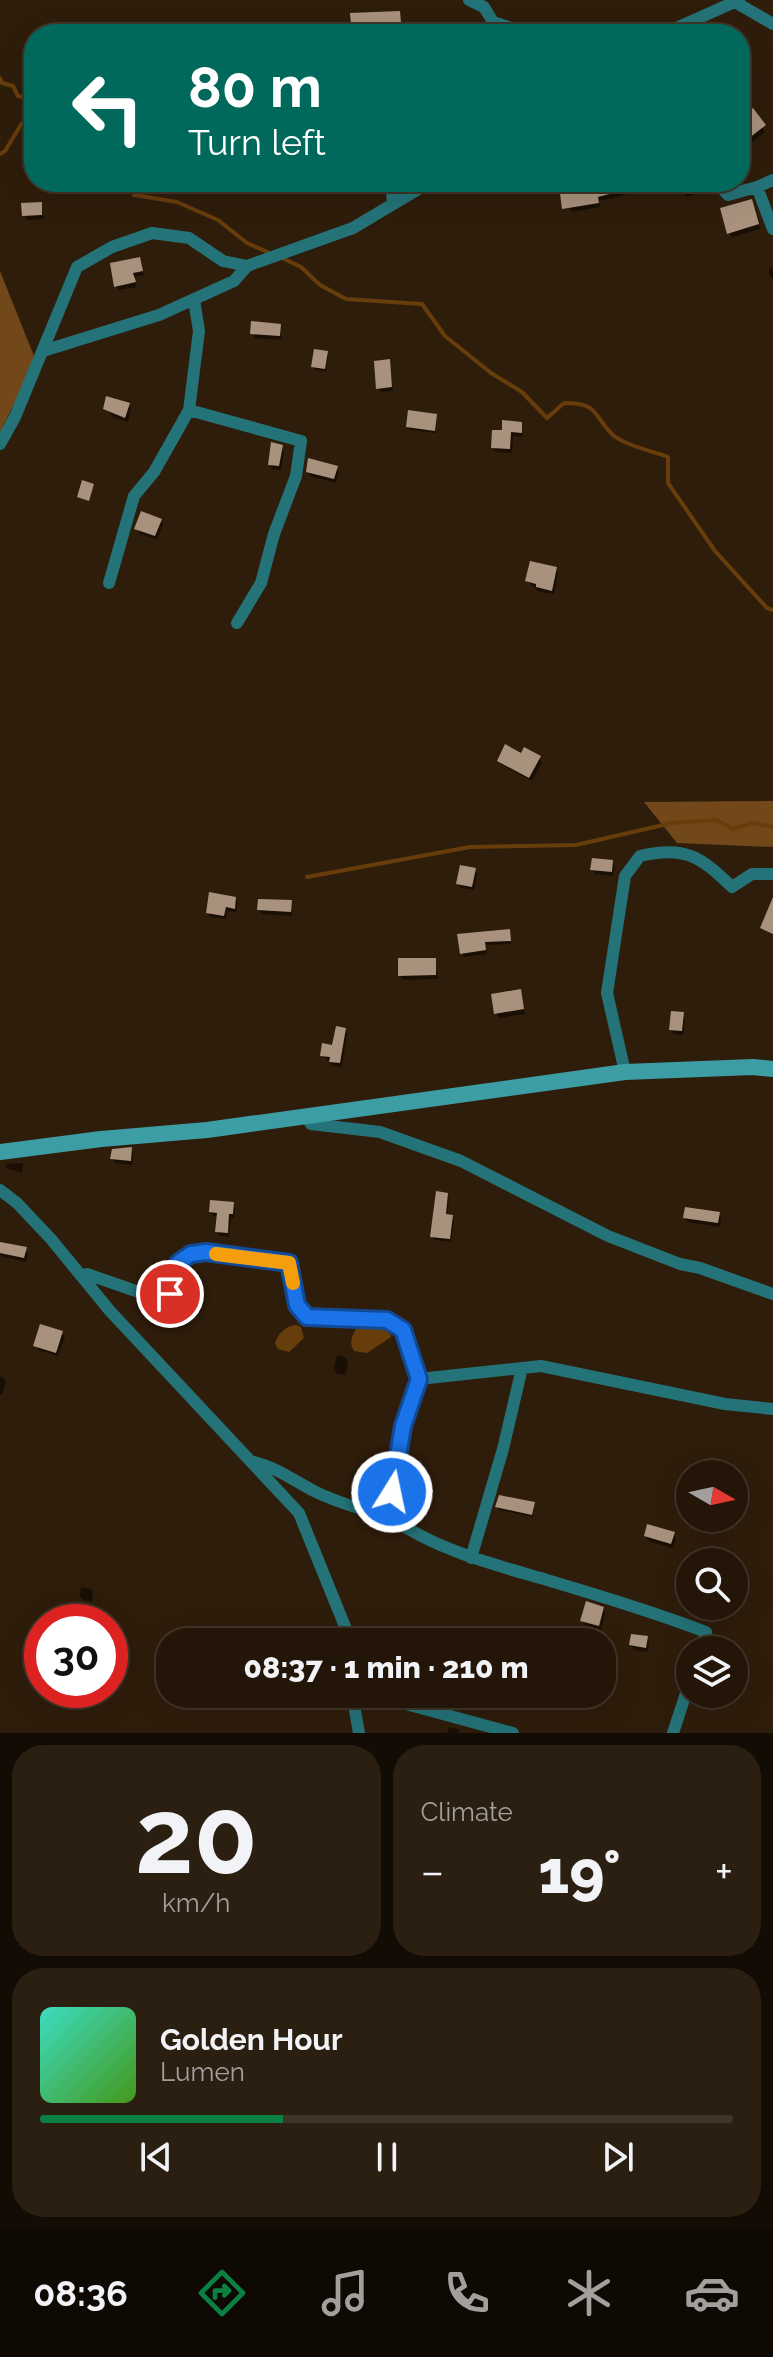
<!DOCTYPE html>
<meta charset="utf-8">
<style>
:root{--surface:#231608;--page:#2b1f12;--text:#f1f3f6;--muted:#a39f9c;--line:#403529;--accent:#0b8043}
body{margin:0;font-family:Raleway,sans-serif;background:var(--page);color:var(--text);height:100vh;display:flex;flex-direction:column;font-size:30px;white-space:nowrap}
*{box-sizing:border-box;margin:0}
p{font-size:26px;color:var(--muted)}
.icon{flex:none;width:44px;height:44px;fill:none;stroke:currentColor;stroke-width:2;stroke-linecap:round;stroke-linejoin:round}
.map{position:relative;height:1733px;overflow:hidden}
.side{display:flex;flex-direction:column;gap:12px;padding:12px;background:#130c04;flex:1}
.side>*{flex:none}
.hud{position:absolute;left:24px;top:24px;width:726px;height:168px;border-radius:32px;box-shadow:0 8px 32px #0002,0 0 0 2px var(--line);background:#00695c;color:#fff;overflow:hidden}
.needle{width:52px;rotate:99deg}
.buttons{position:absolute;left:676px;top:1460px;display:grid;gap:16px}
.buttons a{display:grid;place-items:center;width:72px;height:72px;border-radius:50%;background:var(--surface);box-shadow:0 8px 32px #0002,0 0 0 2px var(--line);font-size:40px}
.speed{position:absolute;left:24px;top:1604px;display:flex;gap:16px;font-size:40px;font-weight:700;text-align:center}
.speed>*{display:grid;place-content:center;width:104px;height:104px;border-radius:50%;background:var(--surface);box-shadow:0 8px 32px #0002,0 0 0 2px var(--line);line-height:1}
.speed .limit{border:12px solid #d22;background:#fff;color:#111}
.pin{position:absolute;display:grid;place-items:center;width:68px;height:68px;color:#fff;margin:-34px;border:4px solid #fff;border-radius:50%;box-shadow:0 2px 8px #0007}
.me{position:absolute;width:88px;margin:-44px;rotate:10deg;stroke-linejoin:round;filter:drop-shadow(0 0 6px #0008)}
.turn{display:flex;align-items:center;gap:28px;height:168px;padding:0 32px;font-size:36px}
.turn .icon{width:104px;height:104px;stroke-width:2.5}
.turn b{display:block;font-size:56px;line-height:68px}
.big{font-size:60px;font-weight:800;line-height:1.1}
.side .card{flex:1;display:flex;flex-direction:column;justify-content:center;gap:12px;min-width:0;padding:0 28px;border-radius:32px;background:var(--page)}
.side .dial{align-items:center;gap:0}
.dial b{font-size:104px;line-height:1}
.song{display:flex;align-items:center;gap:24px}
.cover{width:96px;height:96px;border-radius:12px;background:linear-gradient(135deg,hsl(170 70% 55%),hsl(100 70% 35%))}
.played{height:8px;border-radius:4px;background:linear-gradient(90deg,var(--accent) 35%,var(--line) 35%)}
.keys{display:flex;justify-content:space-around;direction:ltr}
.heat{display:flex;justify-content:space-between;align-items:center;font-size:44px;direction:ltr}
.side .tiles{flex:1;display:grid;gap:12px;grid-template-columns:1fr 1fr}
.card:last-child{grid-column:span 2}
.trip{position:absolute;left:156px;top:1628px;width:460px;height:80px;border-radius:32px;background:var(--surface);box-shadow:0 8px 32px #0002,0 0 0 2px var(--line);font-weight:800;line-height:80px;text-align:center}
.menu{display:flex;height:128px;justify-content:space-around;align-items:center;background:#0e0903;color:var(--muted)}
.menu .icon{width:56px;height:56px}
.menu .on{color:var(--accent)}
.menu b{font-size:36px;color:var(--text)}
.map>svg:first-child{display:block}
.forest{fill:#724719}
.water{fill:#683d0c}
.shadow{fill:#0007}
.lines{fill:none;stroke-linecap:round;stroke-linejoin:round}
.stream{stroke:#683d0c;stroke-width:4}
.building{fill:#a9927d}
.street{stroke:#247378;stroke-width:12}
.secondary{stroke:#3c9ea4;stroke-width:16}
.route-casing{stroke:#114b97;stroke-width:20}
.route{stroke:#1a73e8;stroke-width:14}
.slow{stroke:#f59e0b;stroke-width:14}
</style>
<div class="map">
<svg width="773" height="1733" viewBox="0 0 773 1733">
<rect width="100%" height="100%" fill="#2f1d0b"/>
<path class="forest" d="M0,271L36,361L0,432Z
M773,801V847L677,843L644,802Z"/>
<path class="water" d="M296,1325L301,1327L304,1338L289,1352L278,1349L275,1343C278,1334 285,1326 296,1325Z
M382,1325L389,1327L391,1337L367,1353L354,1351C349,1343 351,1336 357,1328Z"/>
<path class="shadow" d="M399,13L403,34H384L383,27L355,28L353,24Z
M740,121L762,128L765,132L748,145L740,134Z
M618,182H648L649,189L599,201L600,207L572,212L569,207L597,187Z
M674,182H690L694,195L686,197L681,185L677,186Z
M41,204L44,219L27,220L24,215Z
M753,206L760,229L732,237L729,233Z
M139,260L144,275L134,277L137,287L119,290L116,286Z
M769,267L773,268V279L769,275Z
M280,326L282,340L255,338L253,333Z
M326,353L328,356L326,371L315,370L313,366Z
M389,362L393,391L381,392L378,388Z
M129,404L131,409L128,422L113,417L105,408Z
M436,416V433L410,430L408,426Z
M521,424L523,437L513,436L512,453L496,452L493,447L503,432Z
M282,447L284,452L281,470L272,469L270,464Z
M336,468L339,472L336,483L310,476L308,472Z
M161,521L163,525L157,540L139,533L137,528Z
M556,569L558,573L554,594L540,592L527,581Z
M522,756L539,757L542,762L532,781L502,765L499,761Z
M612,862L615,867L613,876L595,874L592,869Z
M474,870L477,874L474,890L461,888L458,883Z
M235,899L238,903L236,912L227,911L226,919L210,917L208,912Z
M290,902L292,916L262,914L259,910Z
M509,931L511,944L486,945L487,954L464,957L462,953L460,936Z
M435,960L438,979L403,980L400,976Z
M520,992L525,1014L499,1018L496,1013Z
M682,1014L685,1019L683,1035L673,1034L671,1029Z
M344,1030L347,1034L342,1067L333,1066L322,1055L334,1047Z
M131,1150L133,1154L132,1165L115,1163L112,1158Z
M23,1163L22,1173L6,1168V1164Z
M446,1195L449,1198L447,1216H452L454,1220L451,1242L434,1240L432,1236Z
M233,1204L235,1209L234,1218H231L229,1237L220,1236L217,1232L219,1217L213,1216L211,1212Z
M719,1214L721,1219L720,1227L688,1222L685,1218Z
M0,1244L25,1249L28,1254L26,1262L0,1256Z
M62,1333L65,1337L58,1356L38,1350L36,1346Z
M337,1355L345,1357L348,1361L346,1375L337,1374L334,1369Z
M0,1376L6,1381L2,1395H0Z
M534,1504L533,1517L499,1510L498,1507Z
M673,1533L676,1538L673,1548L648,1541L646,1536Z
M81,1587L91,1589L93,1593L92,1602L83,1600L80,1596Z
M603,1608L605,1613L601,1630L585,1625L583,1621Z
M646,1638L649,1643L648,1652L634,1650L631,1645Z
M449,1727L459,1730V1733H447Z"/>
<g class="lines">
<path class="stream" d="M0,78L2,83L13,86L18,96L34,100
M0,154L5,151L22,123L34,140
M130,182L134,195L177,202L218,220L247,243L272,254
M280,257L301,267L320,285L346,299L422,304L445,336L491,373L522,392L547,418L564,403C601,403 592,416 614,436C627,446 652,451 668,457V483L715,551L767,608L773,610
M307,877L470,847L576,845L672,823L717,820L733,829L752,823L773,827"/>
</g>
<path class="building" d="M400,11L402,34H382L381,24L351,25L350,13Z
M753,108L766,125L740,145V118Z
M587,182H595L596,185L609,182H640L641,186L598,197L599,203L562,209L559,186Z
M752,199L759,224L727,234L720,208Z
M42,202V215L22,216L21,203Z
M140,257L143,271L133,273L136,282L114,287L110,263Z
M251,321L281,324L280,336L250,334Z
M314,349L328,351L325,369L311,367Z
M390,359L392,387L376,389L374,361Z
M106,396L130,403L125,418L103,409Z
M408,410L437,414L435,431L406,427Z
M502,420L522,422V433L511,432L510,449L491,448L492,430H502Z
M271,442L283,445L279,466L268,465Z
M308,458L338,466L334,479L306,472Z
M82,480L94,484L89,501L77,497Z
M141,511L162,519L155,536L134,529Z
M530,561L557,567L552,591L536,587V584L525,581Z
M505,744L521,753L524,747L541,756L529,778L497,761Z
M592,858L613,860L612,872L590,870Z
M460,865L476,868L472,887L456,884Z
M209,892L236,897L235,909L226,907L224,916L206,913Z
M773,897V934L760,928Z
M258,899L292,900L291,912L257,910Z
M510,929L511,941L485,942L486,950L460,954L457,934Z
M398,958H436V975L398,976Z
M521,989L524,1009L494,1014L491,994Z
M671,1011L684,1012L682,1031L669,1030Z
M336,1026L346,1028L340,1063L329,1062L330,1057L320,1056L322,1043L332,1045Z
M132,1147L131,1161L110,1159L112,1149Z
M436,1191L448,1193L446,1214L453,1215L450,1239L430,1237Z
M210,1200L234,1202L233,1214H229L228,1233L215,1232L217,1213L209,1212Z
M685,1207L720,1212L718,1223L683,1218Z
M0,1242L27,1247L24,1258L0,1253Z
M40,1324L63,1331L56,1353L33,1346Z
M499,1495L535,1502L532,1515L495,1507Z
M647,1524L675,1532L671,1544L644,1536Z
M586,1601L604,1607L599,1626L580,1621Z
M631,1634L648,1636L646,1648L629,1645Z"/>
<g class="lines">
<path class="street" d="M469,0L484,7L493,22L530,34
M735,2L773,24
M663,34L739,0
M391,182L393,203
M716,182L728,195L757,187L773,180
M757,187L773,229
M43,351L159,315L234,281L247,266
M189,410L301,441L296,476L274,534L261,583L237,623
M0,444L15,417L77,267L112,247L152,233L189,238L223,261L247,266L353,228L430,182
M109,583L134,496L154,472L189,410L199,331L194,300
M625,1072L607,993L625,876L640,856C685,845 701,857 732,887L752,874H773
M306,1116L311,1124L380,1132L461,1161L608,1236L680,1264L700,1268L773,1294
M0,1190L17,1203L51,1239L110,1311L299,1513L346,1629L347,1642
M81,1276L87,1274L156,1298H168C172,1288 172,1270 179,1262C194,1243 265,1260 289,1263C293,1281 292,1305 307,1317L387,1320L403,1330L419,1379
M254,1462C276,1467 296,1482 316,1492C339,1503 363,1510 388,1516
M471,1558L503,1449L522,1368
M700,1650L706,1632C654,1612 601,1596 547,1580C492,1564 436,1550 388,1516L403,1426L419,1379L541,1366L725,1404L773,1409
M352,1694L359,1733
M352,1696L391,1700L513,1733
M673,1733L690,1681"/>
<path class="secondary" d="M0,1152L101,1139L207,1130L625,1072L753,1067L773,1069"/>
</g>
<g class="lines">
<defs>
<path id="route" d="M170,1294L178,1263L191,1254L206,1252L289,1263L297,1305L307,1317L387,1320L403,1330L419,1379L403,1426L392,1492"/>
</defs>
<use href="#route" class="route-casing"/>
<use href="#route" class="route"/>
<path class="slow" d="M216,1254L289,1263L293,1283"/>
</g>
</svg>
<div class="buttons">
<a><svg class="needle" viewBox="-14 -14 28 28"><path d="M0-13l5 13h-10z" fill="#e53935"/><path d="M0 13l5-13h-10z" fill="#a39f9c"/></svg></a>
<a><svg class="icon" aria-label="search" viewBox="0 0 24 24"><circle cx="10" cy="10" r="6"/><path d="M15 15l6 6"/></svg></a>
<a><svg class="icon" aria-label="layers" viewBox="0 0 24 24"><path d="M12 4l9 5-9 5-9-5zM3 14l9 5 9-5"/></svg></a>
</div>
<div class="speed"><div class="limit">30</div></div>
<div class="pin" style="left:170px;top:1294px;background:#d93025"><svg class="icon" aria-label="arrive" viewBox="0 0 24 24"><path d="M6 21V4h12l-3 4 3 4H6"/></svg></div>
<svg class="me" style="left:392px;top:1492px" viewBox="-20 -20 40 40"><circle r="17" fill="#1a73e8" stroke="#fff" stroke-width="3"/><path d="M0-11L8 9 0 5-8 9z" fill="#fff"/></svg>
<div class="trip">08:37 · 1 min · 210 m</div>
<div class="hud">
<div class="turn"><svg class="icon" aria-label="left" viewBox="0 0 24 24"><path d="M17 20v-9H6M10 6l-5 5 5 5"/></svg><div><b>80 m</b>Turn left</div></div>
</div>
</div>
<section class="side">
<div class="tiles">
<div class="card dial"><b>20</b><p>km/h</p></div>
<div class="card"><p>Climate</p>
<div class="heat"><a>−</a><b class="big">19°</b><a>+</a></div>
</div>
<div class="card">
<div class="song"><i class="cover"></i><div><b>Golden Hour</b><p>Lumen</p></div></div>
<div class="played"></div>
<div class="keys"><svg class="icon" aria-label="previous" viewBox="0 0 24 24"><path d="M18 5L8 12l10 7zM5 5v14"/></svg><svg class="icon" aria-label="pause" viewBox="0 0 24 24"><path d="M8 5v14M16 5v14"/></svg><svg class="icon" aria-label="next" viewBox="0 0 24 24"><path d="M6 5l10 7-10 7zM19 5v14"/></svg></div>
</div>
</div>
</section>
<nav class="menu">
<b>08:36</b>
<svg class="icon on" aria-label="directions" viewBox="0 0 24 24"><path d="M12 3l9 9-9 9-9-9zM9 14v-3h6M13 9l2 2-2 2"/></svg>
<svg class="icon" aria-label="music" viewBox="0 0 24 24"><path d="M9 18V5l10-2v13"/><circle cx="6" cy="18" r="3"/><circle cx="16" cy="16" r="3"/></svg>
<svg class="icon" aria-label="phone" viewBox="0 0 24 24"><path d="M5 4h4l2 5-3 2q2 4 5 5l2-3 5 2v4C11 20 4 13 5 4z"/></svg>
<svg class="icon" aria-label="climate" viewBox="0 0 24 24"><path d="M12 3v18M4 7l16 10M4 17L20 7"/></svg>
<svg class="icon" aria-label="car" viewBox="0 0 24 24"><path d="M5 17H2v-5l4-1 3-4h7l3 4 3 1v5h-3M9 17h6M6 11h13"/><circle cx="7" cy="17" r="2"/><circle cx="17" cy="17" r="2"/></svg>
</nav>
